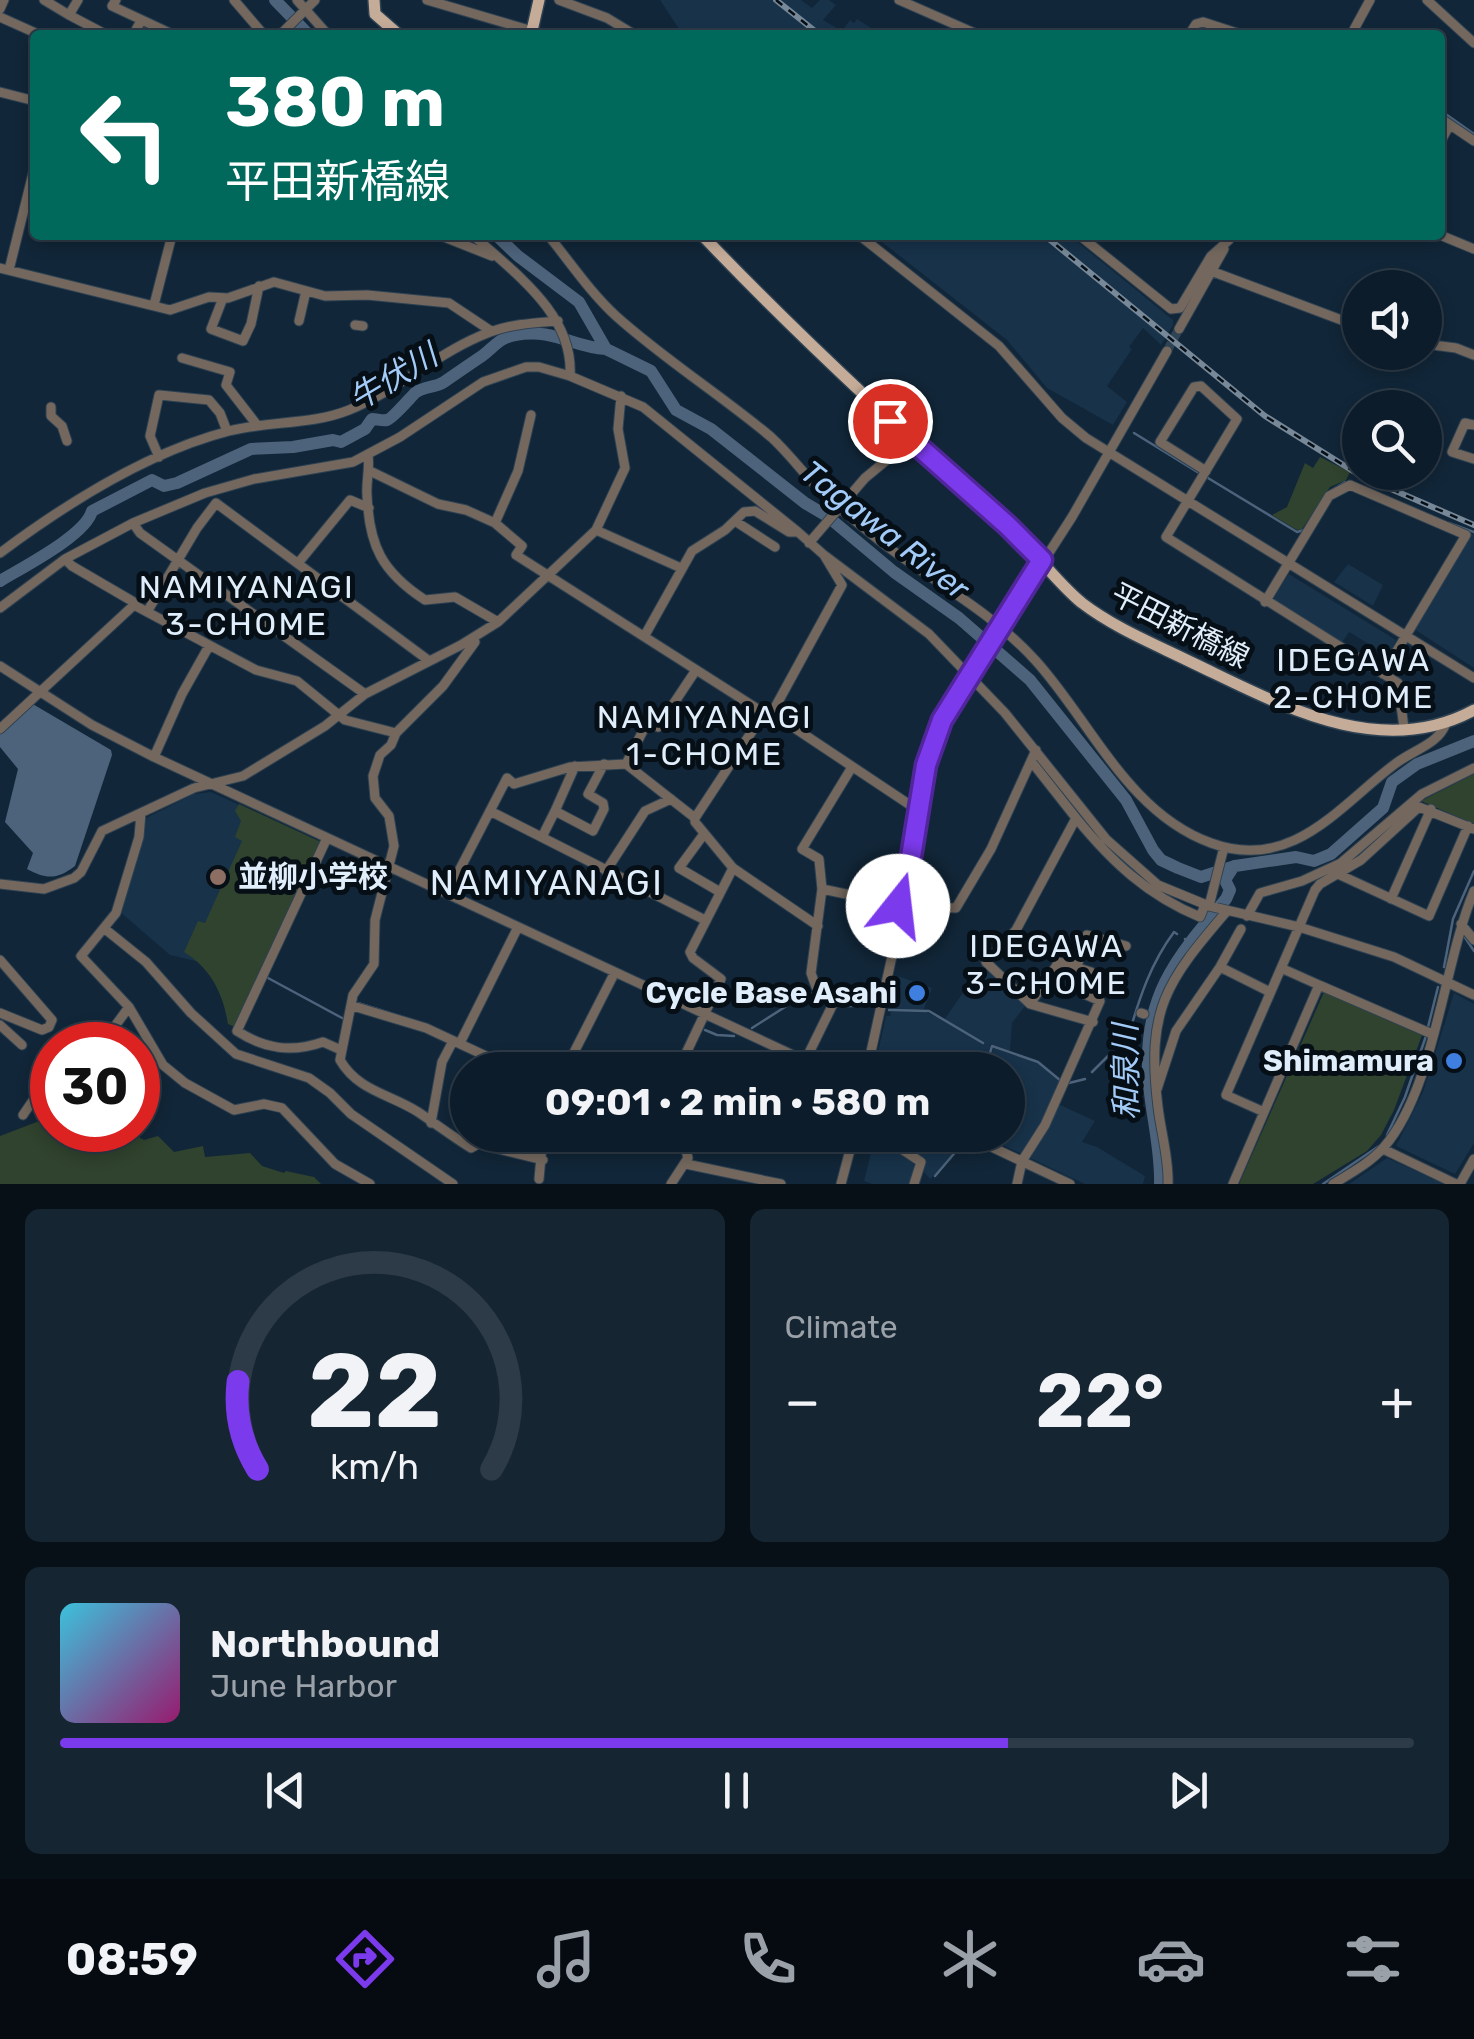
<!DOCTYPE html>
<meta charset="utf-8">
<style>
:root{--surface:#0d1c2a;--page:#162532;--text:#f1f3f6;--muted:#9aa1a8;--line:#2d3a47;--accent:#7c3aed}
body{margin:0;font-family:Rubik,"Noto Sans JP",sans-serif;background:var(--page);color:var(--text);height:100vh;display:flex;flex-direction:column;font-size:38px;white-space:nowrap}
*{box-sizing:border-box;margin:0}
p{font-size:32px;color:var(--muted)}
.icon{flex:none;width:55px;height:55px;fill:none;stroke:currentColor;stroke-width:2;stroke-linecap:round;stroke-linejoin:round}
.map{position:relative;height:1184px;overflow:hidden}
.sheet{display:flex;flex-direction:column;gap:25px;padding:25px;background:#070f17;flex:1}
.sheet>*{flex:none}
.hud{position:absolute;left:30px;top:30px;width:1415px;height:210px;border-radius:10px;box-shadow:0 5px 15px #0003,0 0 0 2px var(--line);background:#00695c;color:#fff;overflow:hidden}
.fabs{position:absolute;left:1342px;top:270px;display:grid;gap:20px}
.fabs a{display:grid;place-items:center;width:100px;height:100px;border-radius:50%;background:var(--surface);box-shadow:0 5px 15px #0003,0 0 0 2px var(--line);font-size:50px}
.speed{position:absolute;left:30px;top:1022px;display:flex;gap:20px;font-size:50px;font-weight:700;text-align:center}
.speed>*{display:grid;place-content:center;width:130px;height:130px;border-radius:50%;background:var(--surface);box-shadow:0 5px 15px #0003,0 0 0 2px var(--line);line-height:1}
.speed .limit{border:15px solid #d22;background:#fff;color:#111}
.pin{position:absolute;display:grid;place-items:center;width:85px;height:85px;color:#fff;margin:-42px;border:5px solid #fff;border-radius:50%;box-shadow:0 2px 10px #0007}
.me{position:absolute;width:110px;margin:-55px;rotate:16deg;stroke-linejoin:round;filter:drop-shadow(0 0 8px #0008)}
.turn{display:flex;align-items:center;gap:35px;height:210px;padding:0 30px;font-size:45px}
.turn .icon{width:130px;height:130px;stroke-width:2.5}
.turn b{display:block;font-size:70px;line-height:85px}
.big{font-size:75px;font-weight:700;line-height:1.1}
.sheet .card{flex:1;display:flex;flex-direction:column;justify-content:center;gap:15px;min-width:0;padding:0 35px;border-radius:15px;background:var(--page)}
.sheet .dial{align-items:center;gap:0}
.dial svg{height:260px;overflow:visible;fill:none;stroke:var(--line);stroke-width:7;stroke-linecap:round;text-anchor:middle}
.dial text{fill:var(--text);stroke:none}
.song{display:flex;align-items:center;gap:30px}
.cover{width:120px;height:120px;border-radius:15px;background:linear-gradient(135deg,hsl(190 70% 55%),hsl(320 70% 35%))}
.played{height:10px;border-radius:5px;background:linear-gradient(90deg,var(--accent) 70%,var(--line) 70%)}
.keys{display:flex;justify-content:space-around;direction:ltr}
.heat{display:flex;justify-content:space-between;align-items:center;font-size:55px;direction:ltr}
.sheet .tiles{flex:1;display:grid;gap:25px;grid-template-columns:1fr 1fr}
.card:last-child{grid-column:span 2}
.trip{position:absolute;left:450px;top:1052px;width:575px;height:100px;border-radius:50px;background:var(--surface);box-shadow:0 5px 15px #0003,0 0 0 2px var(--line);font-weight:700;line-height:100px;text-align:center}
.menu{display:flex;height:160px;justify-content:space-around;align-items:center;background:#050b11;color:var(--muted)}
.menu .icon{width:70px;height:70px}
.menu .selected{color:var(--accent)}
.menu b{font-size:45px;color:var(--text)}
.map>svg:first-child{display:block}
.built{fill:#173249}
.green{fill:#30432e}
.water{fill:#4d637b}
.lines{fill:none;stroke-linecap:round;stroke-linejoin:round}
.stream{stroke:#4d637b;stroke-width:2.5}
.river{stroke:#4d637b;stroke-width:12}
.minor-tunnel{stroke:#304455;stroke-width:9;stroke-dasharray:9 4.5;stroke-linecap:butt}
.minor-casing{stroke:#2e4253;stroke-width:11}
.major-casing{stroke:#2e4253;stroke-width:14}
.minor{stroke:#74685e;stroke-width:9}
.major{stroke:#c5ac99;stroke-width:11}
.rail-casing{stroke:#778898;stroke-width:6}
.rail{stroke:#060e16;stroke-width:2.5;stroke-dasharray:8;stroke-linecap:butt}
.route-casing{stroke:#51269a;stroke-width:25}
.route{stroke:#7c3aed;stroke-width:18}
.education-dot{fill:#8d6e63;stroke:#060e16;stroke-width:4}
.shop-dot{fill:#3f7fe0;stroke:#060e16;stroke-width:4}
.labels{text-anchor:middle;stroke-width:10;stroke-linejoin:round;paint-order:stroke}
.street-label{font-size:30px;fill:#e0edfa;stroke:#060e16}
.poi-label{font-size:30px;font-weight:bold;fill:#e0edfa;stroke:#060e16;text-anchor:end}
.water-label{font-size:32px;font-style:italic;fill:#a2cbf8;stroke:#060e16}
.neighbourhood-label{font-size:32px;letter-spacing:2.5px;fill:#e0edfa;stroke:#060e16}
.quarter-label{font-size:35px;letter-spacing:2.5px;fill:#e0edfa;stroke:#060e16}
</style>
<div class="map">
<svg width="1474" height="1184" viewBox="0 0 1474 1184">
<rect width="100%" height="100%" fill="#112638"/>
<path class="built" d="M660,0H801L812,8L820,0H829L836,5L823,20L842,31L850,20L854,23L857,19L882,35H683Z
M873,235H1069L1173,320V325L1161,345L1143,328L1129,347L1132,349L1107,386L1127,402L1113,425L1047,388L1007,340Z
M1471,533L1474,534V668L1414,629Z
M1348,564L1383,585L1373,606L1334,582Z
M1289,574L1396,640L1390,657L1349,632L1341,644L1273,603L1272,598Z
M211,792L323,843L228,1024L224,1003L210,974L200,962L170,955L120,912L146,818L194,794Z
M984,962L998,980L1026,1005L1012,1023L1010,1051L991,1044L984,1070H874L886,1016H890L891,1012L923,1011L944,1020Z
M895,975L932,988L924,1009L907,1011L888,1008Z
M1454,993L1474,1004V1143L1455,1174L1396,1146L1423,1092Z
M993,1048L1038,1063L1061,1083L1042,1127L1022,1154L981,1135H1008V1070H987Z
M1058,1104L1095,1121L1082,1142L1097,1147L1145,1176L1143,1184H1085L1028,1157Z
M859,1135H896L895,1147L919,1163L912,1184H872L864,1181L871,1153L856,1148Z
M902,1135H952L963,1140L951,1159L930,1179L903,1147Z
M1387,1158L1444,1184H1349Z"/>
<path class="green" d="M1320,457L1350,472L1346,480L1330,487L1302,529L1297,530L1272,515L1287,507L1305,463L1313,468Z
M1474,774V824L1421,801Z
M239,804L323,843L235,1027L228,1024C223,993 211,969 184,952L198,921L205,923L242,841L235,837L241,821L235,811Z
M1324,992L1422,1035L1394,1110L1381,1135L1367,1151L1313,1184H1239Z
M42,1120H52V1130H125L144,1140L158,1136L174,1152L203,1146L205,1157L250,1153L262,1166L284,1173L286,1171L314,1177L321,1184H0V1136Z"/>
<path class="water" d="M31,703L111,750L112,755L75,866C58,879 47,880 27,869L33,853L5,822L18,769L0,747V733Z"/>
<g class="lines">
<path class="stream" d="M1440,110L1474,134
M1134,433L1199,473
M1208,478L1297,532L1304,530
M1327,493L1345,482
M1449,523L1474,532
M1464,936L1474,951
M1185,939L1189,943
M1444,967L1453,919L1474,871
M268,978L344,1019
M358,1003L390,1013
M837,1006H872
M889,1010L929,1011L983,1043
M1428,1027L1438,987
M752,1028L807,993L817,994L829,1004
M705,1030L717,1035L734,1036
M1129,1034C1140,996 1151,963 1174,932L1177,934
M683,1050L695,1025
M985,1070L992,1046L1038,1062L1061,1081
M1092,1072L1127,1037
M1069,1083L1085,1079
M1387,1135L1405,1097L1426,1036
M935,1176L964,1142
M1323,1184L1379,1146"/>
<path class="river" d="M275,0L309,35
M496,235L518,256L579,302L606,349L651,371L676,410L711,429L805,503L827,516L894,572L959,618L1030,680L1126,800L1153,850L1161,860L1178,868L1201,877L1235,866L1296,857L1314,861L1331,854L1383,808L1392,782L1417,764L1474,741
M0,581C23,567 86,535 92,511L152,480L164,486L177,483L251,449L293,447L333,440L341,442L365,429L372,419C377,419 382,421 387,420C392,419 410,398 415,393C424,386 435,388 444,382C457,373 470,364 482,356C494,347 499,338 515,335C555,328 571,347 606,349
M1160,1184C1161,1150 1152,1118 1149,1084C1141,999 1174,960 1226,899L1230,890L1225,880L1234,866"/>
<path class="minor-tunnel" d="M1167,351L1179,329"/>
<defs>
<path id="minor" d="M44,0L69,15
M78,0L69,15L107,35
M116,0L112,6L174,35
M234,0L264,35
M297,0L328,35
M427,0L546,35
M559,0L607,18L635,35
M899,0L979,35
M1427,0L1474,43
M0,9L4,0
M0,17L40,35
M133,35L141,21
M280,35L315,0
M1189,35L1196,24L1203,22L1243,35
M1285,35H1299
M1351,35L1370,0
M0,92L35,101
M1440,118L1474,141
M1440,143L1449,126
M439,235L492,256
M473,235C514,273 574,314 570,376
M548,235C570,262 590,292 616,316C665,360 721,395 771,437C792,456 807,479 828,498C845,513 863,527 880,541C933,582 990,610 1036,661C1091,722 1128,813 1211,843C1292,873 1340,805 1395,764C1413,750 1439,744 1446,723
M859,235L999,346L1062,418L1086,438L1474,678
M1079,235L1171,309L1180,308L1211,256L1229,240L1220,235
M1440,235L1474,249
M0,268L170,310L209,297L228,298L274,282L325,296L367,295L449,303L491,331
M9,270L35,165
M1211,271L1360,327
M223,298L211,329L243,341L251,324L259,286
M154,305L172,235
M299,321L306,291
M355,325L363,326
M1179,329L1224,249
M1425,344L1456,348L1474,355
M182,358L230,372L226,385L257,425
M51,407V416L62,426L67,441
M1474,425L1465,423L1452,452L1474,459
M368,455C370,469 366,481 367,495C369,546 382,572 425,600L455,597L498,622
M159,457L150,436L159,395L209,400L220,413L227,431
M370,471L438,504L466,510L495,523L522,546L516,555L764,713H772L919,811
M1206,471L1160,442L1194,387L1201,386L1237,419L1166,537L1398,683L1404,728
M735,521L775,547
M133,523L140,533L365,694
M495,523L518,471L531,415
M596,530L681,568
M809,543L865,478L911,440
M0,553C67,503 147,452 229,431C268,421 312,425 349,410C399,390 439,351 490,332C512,324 534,323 558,321
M824,555L929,634L1005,713L1106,839L1158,885L1209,906L1299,927L1394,957L1474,995
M65,559L72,566L132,601L134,605L256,670L297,681L345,720L396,733L391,745L380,755L373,776L375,798L389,816L394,846L375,920L374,964L353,995L340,1060C358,1091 390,1094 418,1112C436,1124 453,1137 471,1148L478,1144L543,1160
M299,562L350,500L369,508
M1265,602L1329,496L1350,485L1466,535L1383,674
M0,608L65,559L133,523L205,493L254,479L353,462L400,437L483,382L526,367H539L570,376L643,407L798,532
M147,612L197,528L216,503L428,660
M645,635L692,551L725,530L744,512L755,511L789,532H798L824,555L842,585L772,713
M0,666L92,725L154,757L825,1070
M764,713L695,818V822L733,868L818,926
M0,729L134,605
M396,733L443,686L475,642
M154,757L182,694L209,646
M1031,761L1076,818
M626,764L648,721L658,727L696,670
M490,811L705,920
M555,811L575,766
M141,813L139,837L116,913L81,956L129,1007L163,1065L185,1083L234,1110L264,1104L282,1108L335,1164L370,1184
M704,834L679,868L720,892
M542,837L555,811L593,831L604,809L603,803L588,794L604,764
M327,838L237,1031C265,1049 291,1053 323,1042L341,1050
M606,871L645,811L671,799
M1340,875L1429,916L1468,826
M0,884L44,889L74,878L81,872L102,831L194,788L243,776L325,726L365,694L461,645L498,622L596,530L625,468L618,429L621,396
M822,889L903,906L956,908L991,849L1036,750
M447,894L507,778L514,784L570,767L626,764L695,818
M1391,899L1431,809
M1209,906L1224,847
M1247,916L1260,893L1302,881L1341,863L1422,794L1474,768
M1461,924L1474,940
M105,929L146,962L191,1013L236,1054L309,1078L330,1093L351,1114L453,1184
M0,960L52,1020L49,1027L42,1030L0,1013
M1077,966L1087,935L1126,946
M1220,967L1270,992
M1281,968L1319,985
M353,1006L426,1028L516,1070
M1141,1013L1144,1014
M1093,1022L1030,1004L986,962L1016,930L1076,818C1112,862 1147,895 1200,917L1205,905
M0,1025L22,1045
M460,1043L518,927
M101,1045L129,1007
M805,1061L834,1002L816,987L811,973L822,889L819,859L802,849L852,767
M565,1070L615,972
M684,1070L683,1060L721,979L693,958L690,952L733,868
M867,1070L903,906L926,765L942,719L1072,517L1167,351
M1157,1089L1176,1031L1220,967L1241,929
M1264,1112L1226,1095L1315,890L1320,884L1361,860L1419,807L1474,829
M23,1115L38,1093L52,1101
M431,1123L442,1062L453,1041
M649,1135L681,1137
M899,1135L900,1148L921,1162L914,1184
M966,1135L1070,1184
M1383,1149L1456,1184
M686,1164L781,1184
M539,1179L543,1135
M671,1184L688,1158L682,1135
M841,1184L854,1135
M1017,1184L1022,1161L1045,1125L1100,1001L1084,994L1091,972L1059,962L1030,1004
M1168,1184C1169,1158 1161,1133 1158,1107C1146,1009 1166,982 1227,911
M1233,1184L1319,985L1432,1034
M1333,1184C1351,1173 1370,1163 1384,1147C1435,1088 1443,965 1474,891
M1460,1184L1474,1159"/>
<path id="major" d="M374,0L375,14L399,35
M531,35L539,0
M702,235C798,336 900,430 1004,522C1032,547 1053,579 1082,603C1116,629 1157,645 1195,664C1281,705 1380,761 1474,710"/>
</defs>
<use href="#minor" class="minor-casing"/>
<use href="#major" class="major-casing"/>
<use href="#minor" class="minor"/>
<use href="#major" class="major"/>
<defs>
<path id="rail" d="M776,0L820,35
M1044,235L1265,416L1361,476L1474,525"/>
</defs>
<use href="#rail" class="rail-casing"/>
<use href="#rail" class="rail"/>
</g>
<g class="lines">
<defs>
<path id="route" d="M890,421L1007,525L1042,560L942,720L926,765L903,906H898"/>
</defs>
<use href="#route" class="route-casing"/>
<use href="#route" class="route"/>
</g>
<circle class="education-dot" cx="218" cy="877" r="10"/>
<g class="shop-dot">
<circle cx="917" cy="993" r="10"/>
<circle cx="1454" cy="1061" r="10"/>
</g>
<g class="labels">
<g class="street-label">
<text transform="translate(1180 626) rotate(27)" y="10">平田新橋線</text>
</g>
<g class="poi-label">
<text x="238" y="887" text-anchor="start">並柳小学校</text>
<text x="897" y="1003">Cycle Base Asahi</text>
<text x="1434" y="1071">Shimamura</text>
</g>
<g class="water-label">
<text transform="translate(393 377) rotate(-31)" y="11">牛伏川</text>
<text transform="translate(885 530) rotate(38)" y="11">Tagawa River</text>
<text transform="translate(1126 1072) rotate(-91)" y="11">和泉川</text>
</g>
<g class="neighbourhood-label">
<text x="247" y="598">NAMIYANAGI<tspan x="247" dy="37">3-CHOME</tspan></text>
<text x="1354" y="671">IDEGAWA<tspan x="1354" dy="37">2-CHOME</tspan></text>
<text x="705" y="728">NAMIYANAGI<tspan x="705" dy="37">1-CHOME</tspan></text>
<text x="1047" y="957">IDEGAWA<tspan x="1047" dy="37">3-CHOME</tspan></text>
</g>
<g class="quarter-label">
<text x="547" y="895">NAMIYANAGI</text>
</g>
</g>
</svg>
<div class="fabs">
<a><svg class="icon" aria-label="sound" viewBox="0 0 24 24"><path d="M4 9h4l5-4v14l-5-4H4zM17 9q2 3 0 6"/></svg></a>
<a><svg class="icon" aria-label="search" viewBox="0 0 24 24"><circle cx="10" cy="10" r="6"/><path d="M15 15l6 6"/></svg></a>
</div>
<div class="speed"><div class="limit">30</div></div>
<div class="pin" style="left:890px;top:421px;background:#d93025"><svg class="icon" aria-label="arrive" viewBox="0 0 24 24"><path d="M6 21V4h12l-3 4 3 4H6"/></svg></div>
<svg class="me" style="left:898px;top:906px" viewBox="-20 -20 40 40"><circle r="19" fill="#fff"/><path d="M0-13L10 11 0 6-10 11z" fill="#7c3aed"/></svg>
<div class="trip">09:01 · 2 min · 580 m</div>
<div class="hud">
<div class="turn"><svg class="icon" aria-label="left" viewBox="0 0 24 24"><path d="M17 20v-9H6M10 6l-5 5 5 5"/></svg><div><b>380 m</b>平田新橋線</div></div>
</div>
</div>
<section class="sheet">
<div class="tiles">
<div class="card dial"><svg viewBox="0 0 100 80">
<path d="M14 69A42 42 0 1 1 86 69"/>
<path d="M14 69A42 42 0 0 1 8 42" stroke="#7c3aed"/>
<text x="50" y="56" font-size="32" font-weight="700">22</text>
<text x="50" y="72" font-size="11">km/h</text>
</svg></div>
<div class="card"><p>Climate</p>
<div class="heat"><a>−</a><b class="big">22°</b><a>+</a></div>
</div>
<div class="card">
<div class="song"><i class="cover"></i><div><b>Northbound</b><p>June Harbor</p></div></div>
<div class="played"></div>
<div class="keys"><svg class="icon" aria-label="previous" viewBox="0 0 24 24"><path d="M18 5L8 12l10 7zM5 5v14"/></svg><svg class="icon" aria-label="pause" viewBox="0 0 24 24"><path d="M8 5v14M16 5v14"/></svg><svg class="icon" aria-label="next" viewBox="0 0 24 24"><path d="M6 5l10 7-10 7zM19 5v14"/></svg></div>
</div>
</div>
</section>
<nav class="menu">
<b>08:59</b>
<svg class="icon selected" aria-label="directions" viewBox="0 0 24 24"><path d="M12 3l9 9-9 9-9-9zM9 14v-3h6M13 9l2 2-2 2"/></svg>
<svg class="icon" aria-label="music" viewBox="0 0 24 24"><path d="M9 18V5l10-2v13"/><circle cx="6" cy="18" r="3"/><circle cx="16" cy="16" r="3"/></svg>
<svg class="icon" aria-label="phone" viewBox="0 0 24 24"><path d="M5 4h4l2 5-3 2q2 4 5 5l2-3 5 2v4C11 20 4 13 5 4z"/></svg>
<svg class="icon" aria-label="climate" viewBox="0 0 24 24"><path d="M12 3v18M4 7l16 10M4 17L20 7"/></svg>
<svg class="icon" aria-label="car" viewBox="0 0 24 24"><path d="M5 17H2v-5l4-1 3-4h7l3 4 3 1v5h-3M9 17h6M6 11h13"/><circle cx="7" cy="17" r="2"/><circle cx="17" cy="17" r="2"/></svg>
<svg class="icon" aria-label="filters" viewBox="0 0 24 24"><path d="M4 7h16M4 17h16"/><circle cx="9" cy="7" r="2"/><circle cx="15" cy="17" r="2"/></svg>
</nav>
